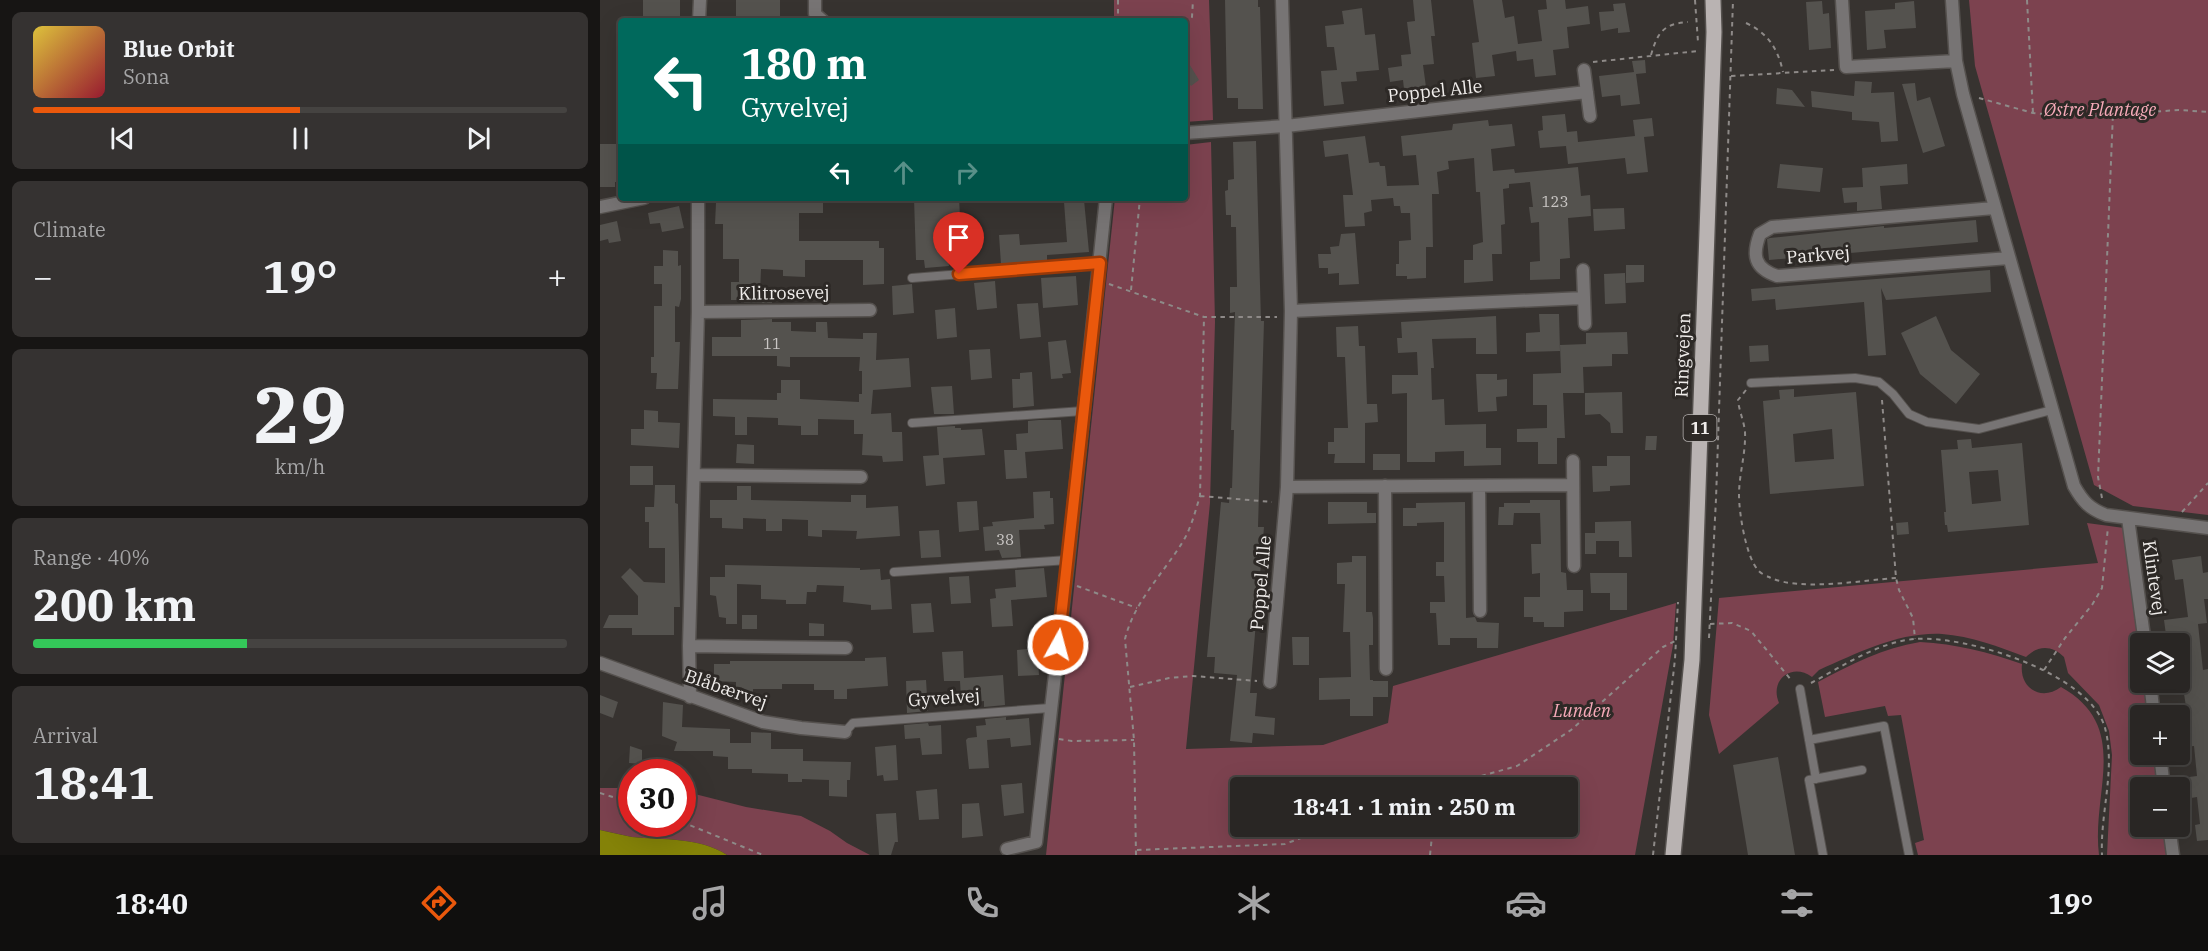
<!DOCTYPE html>
<meta charset="utf-8">
<style>
:root{--surface:#292624;--page:#353231;--text:#f1f3f6;--muted:#a5a5a6;--line:#454341;--accent:#ea580c}
body{margin:0;font-family:"IBM Plex Serif",serif;background:var(--page);color:var(--text);height:100vh;display:flex;flex-direction:column;font-size:22px;white-space:nowrap}
*{box-sizing:border-box;margin:0}
p{font-size:20px;color:var(--muted)}
.icon{flex:none;width:33px;height:33px;fill:none;stroke:currentColor;stroke-width:2;stroke-linecap:round;stroke-linejoin:round}
.map{position:relative;flex:1;overflow:hidden}
.sheet{display:flex;flex-direction:column;gap:12px;padding:12px;background:#171514;width:600px}
.sheet>*{flex:none}
.top-card{position:absolute;left:18px;top:18px;width:570px;height:183px;border-radius:6px;box-shadow:0 6px 24px #0002,0 0 0 2px var(--line);background:#00695c;color:#fff;overflow:hidden}
.fabs{position:absolute;left:1530px;top:633px;display:grid;gap:12px}
.fabs a{display:grid;place-items:center;width:60px;height:60px;border-radius:6px;background:var(--surface);box-shadow:0 6px 24px #0002,0 0 0 2px var(--line);font-size:30px}
.speed{position:absolute;left:18px;top:759px;display:flex;gap:12px;font-size:30px;font-weight:700;text-align:center}
.speed>*{display:grid;place-content:center;width:78px;height:78px;border-radius:50%;background:var(--surface);box-shadow:0 6px 24px #0002,0 0 0 2px var(--line);line-height:1}
.speed .limit{border:9px solid #d22;background:#fff;color:#111}
.pin{position:absolute;display:grid;place-items:center;width:51px;height:51px;color:#fff;margin:-62px -26px;border-radius:50% 50% 50% 0;rotate:-45deg;box-shadow:0 0 6px #0007}
.pin .icon{rotate:45deg}
.me{position:absolute;width:66px;margin:-33px;rotate:7deg;stroke-linejoin:round;filter:drop-shadow(0 0 4px #0008)}
.turn{display:flex;align-items:center;gap:21px;height:126px;padding:0 24px;font-size:27px}
.turn .icon{width:78px;height:78px;stroke-width:2.5}
.turn b{display:block;font-size:42px;line-height:51px}
.lanes{display:flex;align-items:center;height:57px;padding:0 24px;background:#0003;justify-content:center;gap:30px;direction:ltr}
.lanes .off{opacity:.35}
.big{font-size:45px;font-weight:700;line-height:1.1}
.sheet .widget{flex:1;display:flex;flex-direction:column;justify-content:center;gap:9px;min-width:0;padding:0 21px;border-radius:9px;background:var(--page)}
.sheet .dial{align-items:center;gap:0}
.dial b{font-size:78px;line-height:1}
.song{display:flex;align-items:center;gap:18px}
.cover{width:72px;height:72px;border-radius:9px;background:linear-gradient(135deg,hsl(50 70% 55%),hsl(350 70% 35%))}
.played{height:6px;border-radius:3px;background:linear-gradient(90deg,var(--accent) 50%,var(--line) 50%)}
.keys{display:flex;justify-content:space-around;direction:ltr}
.heat{display:flex;justify-content:space-between;align-items:center;font-size:33px;direction:ltr}
.charge{height:9px;border-radius:4px;background:linear-gradient(90deg,#34c759 40%,var(--line) 0)}
.trip{position:absolute;left:630px;top:777px;width:348px;height:60px;border-radius:6px;background:var(--surface);box-shadow:0 6px 24px #0002,0 0 0 2px var(--line);font-weight:700;line-height:60px;text-align:center}
.menu{display:flex;height:96px;justify-content:space-around;align-items:center;background:#100f0e;color:var(--muted)}
.menu .icon{width:42px;height:42px}
.menu .selected{color:var(--accent)}
.menu b{font-size:27px;color:var(--text)}
main{display:flex;flex:1;min-height:0}
.map>svg:first-child{display:block}
.green{fill:#7c424f;fill-rule:evenodd}
.water{fill:#848208}
.building{fill:#54524e;fill-rule:evenodd}
.lines{fill:none;stroke-linecap:round;stroke-linejoin:round}
.lane-casing{stroke:#55514e;stroke-width:10}
.street-casing{stroke:#55514e;stroke-width:15}
.primary-casing{stroke:#55514e;stroke-width:18}
.path{stroke:#8e8a88;stroke-width:2;stroke-dasharray:4.5 4.5;stroke-linecap:butt}
.lane{stroke:#777474;stroke-width:8}
.street{stroke:#777474;stroke-width:12}
.primary{stroke:#b9b3b2;stroke-width:15}
.route-casing{stroke:#983908;stroke-width:15}
.route{stroke:#ea580c;stroke-width:10}
.labels{text-anchor:middle;stroke-width:6;stroke-linejoin:round;paint-order:stroke}
.number-label{font-size:15px;fill:#c9c6c4}
.shield{fill:#2d2926;stroke:#b6b2b0;stroke-width:1.5}
.shield-label{font-size:16px;font-weight:bold;fill:#f0edeb}
.street-label{font-size:18px;fill:#f0edeb;stroke:#2d2926}
.park-label{font-size:18px;font-style:italic;fill:#f7aab9;stroke:#2d2926}
</style>
<main>
<section class="sheet">
<div class="widget">
<div class="song"><i class="cover"></i><div><b>Blue Orbit</b><p>Sona</p></div></div>
<div class="played"></div>
<div class="keys"><svg class="icon" aria-label="previous" viewBox="0 0 24 24"><path d="M18 5L8 12l10 7zM5 5v14"/></svg><svg class="icon" aria-label="pause" viewBox="0 0 24 24"><path d="M8 5v14M16 5v14"/></svg><svg class="icon" aria-label="next" viewBox="0 0 24 24"><path d="M6 5l10 7-10 7zM19 5v14"/></svg></div>
</div>
<div class="widget"><p>Climate</p>
<div class="heat"><a>−</a><b class="big">19°</b><a>+</a></div>
</div>
<div class="widget dial"><b>29</b><p>km/h</p></div>
<div class="widget"><p>Range · 40%</p><b class="big">200 km</b><div class="charge"></div></div>
<div class="widget"><p>Arrival</p><b class="big">18:41</b></div>
</section>
<div class="map">
<svg width="1608" height="855" viewBox="0 0 1608 855">
<rect width="100%" height="100%" fill="#373330"/>
<path class="green" d="M514,0H609L613,120L585,122V21H514Z
M1369,0H1608V515L1533,506L1494,485L1375,66Z
M611,142L615,322L610,503L586,749L723,745L788,723L793,686L1076,603L1073,645L1035,855H446L515,198H585V145ZM640,788H968V826H640Z
M1487,523L1524,528L1540,651V682L1545,683L1549,715L1540,716V754L1555,755L1559,787L1540,788V826L1565,827L1569,855H1507L1512,755L1509,731L1499,705L1468,673L1464,657C1452,645 1438,645 1426,657C1399,647 1371,636 1342,634C1298,632 1258,653 1219,670L1212,677C1192,662 1169,680 1179,703L1119,754L1109,715L1119,598L1498,563Z
M1320,642C1356,644 1388,652 1422,664C1419,688 1441,702 1461,687C1532,727 1491,792 1499,855H1318L1315,843L1324,840L1301,715L1288,716L1285,706L1225,717L1218,682C1252,664 1283,648 1320,642Z
M0,788H31L32,824H82L83,791L146,807L201,816L230,831L247,843L270,855H127C100,837 63,840 32,837C21,835 11,832 0,830Z"/>
<path class="water" d="M0,830C10,832 21,835 32,837C63,840 100,837 127,855H0Z"/>
<path class="building" d="M43,0H80V21H43Z
M136,0H180V19L136,18Z
M625,0H658V7H660L663,109H638V98H627Z
M813,0H831L835,36H831L834,64L823,65L826,87L804,89L803,80L790,82L788,68L802,66L801,55L811,54L807,22L815,21Z
M873,0H902L905,18L914,16L918,44L942,41L938,10L947,9L946,0H965L966,9L988,6L990,24L967,27L969,48L953,50L956,75L935,77L933,59L917,61L916,51L892,55L895,76L876,78L872,43L879,42Z
M1222,1L1223,14L1229,13L1231,48L1209,50L1206,2Z
M1314,1L1316,28L1284,30L1286,48L1267,50L1265,11L1295,9V3Z
M1025,3L1030,32L1018,33V28L1001,31L999,12L1014,11L1013,4Z
M762,8L765,35L775,34L779,70L756,72L757,81L741,82L744,104L724,106L721,71L737,70L734,47H727L725,26L744,24L742,11Z
M585,57L599,80L591,86L585,77Z
M1045,60L1046,73L1036,74L1040,104L1021,106L1020,95L1002,97L999,76L1034,72L1032,61Z
M1255,81L1272,82L1271,93L1294,92L1298,141L1281,142L1279,122L1252,120V112L1212,107L1211,91L1254,96Z
M1315,83L1317,101L1330,97L1345,146L1323,153L1302,84Z
M1177,88L1192,90L1205,107L1176,104Z
M965,114L967,132L977,131L978,142L1035,136L1033,120L1052,118L1054,136L1044,137L1048,172L1027,174L1025,158L968,164L966,146L940,148L938,131L943,130L942,116Z
M888,120L889,126L912,124L915,146L891,149L893,171L914,169L915,173L978,167L981,196L990,195L991,216L968,218L970,258L960,259V279L930,280V262L940,261L939,222L931,223L929,207H933L930,182L909,184V188L903,189L905,224L901,225L902,254H892L893,281L864,283V260H873V245L883,242L880,192H876L874,158L848,161L849,169L837,172L839,194H832L833,247H826V278L807,279V276H796V264H799V241L811,240L810,213H801L800,206H794L793,198L771,200L772,211L764,213L765,226L745,227L743,195H753L748,154L725,157L723,141L765,136L769,163L779,162L780,166H785L787,186L819,185L816,155L803,156L801,136L852,130L853,124Z
M656,141L661,321H664L658,527H664L650,693H657L655,716L675,718L674,735L653,733L652,743L630,741L637,675L614,673L615,657H607L621,502L629,503L630,488H632L634,430H631L635,312L630,313V287H637L636,227H631V215H626L625,191L628,190V180L634,179L633,142Z
M0,144H17L18,182H15V187H0Z
M1180,164L1223,168L1220,192L1177,188Z
M1307,164L1308,184L1280,186L1282,209L1257,211V202L1244,203L1242,188L1263,187L1262,168Z
M203,198H223V213H199V241H279V248H284V284L263,285V260H205V277L183,276V270L161,269L160,293H172V303H141V300H131V282H139V259H123V224H115L116,203L203,202Z
M314,198H359L362,255L348,256L349,266L325,268L324,260H316Z
M484,200L489,252L447,255V261L401,264L399,235L419,234L420,245L467,242L464,202Z
M79,206L84,228L62,232L60,223L50,224L48,213Z
M1024,208L1025,229L994,231L993,209Z
M1376,220L1378,242L1169,260L1167,239L1170,238L1284,226V228Z
M17,221L21,241L9,243L8,239L0,241V225Z
M755,233L759,284L739,285V273L728,274V268H719L718,254H731L730,247L739,246L741,234Z
M63,250L78,251V266L81,265V299L79,307L75,306V342H80L78,389H56L57,373H51V357H54V306H62V284H54V266H63Z
M1026,265H1044V282L1026,283Z
M1390,270L1391,292L1286,300L1281,288L1286,355L1268,356L1264,302L1176,310L1175,299L1152,301L1151,289Z
M1025,273L1026,303L1005,304L1004,274Z
M476,276L478,305L443,308L441,278Z
M395,281L397,308L377,310L374,283Z
M312,284L314,313L293,315L292,286Z
M438,303L441,337L420,339L417,304Z
M355,308L357,337L337,339L335,310Z
M939,314H959L960,351L926,352V333L940,332Z
M896,316L897,354H876V338L832,339L834,368H831L832,400L844,399L845,425L886,424V448H901V465L864,466V451L835,452V462H807V393L792,394V375H818L817,352L798,353L797,338H802L801,322Z
M1336,316L1351,350L1380,374L1356,404L1320,374L1301,333Z
M172,319V322H191V331L216,332V322H227L228,338L263,339V333H277L276,360L309,358L311,387L273,390L271,414L291,413L292,432H302L303,461L283,462L282,456L262,455L263,434H254V420L218,419V435H201V426L178,425V418L147,417V435H135V417L113,416V399L177,400V393H181V380H200V399L259,402V394H262V371H259L260,357H190V367L177,366V356H112V337H141V320Z
M758,326L759,346H765L767,404H777L778,422L765,423V463H734L735,454H728V442H734V428H748L745,357H737L736,327Z
M1027,332L1028,354H1012V366L983,367L984,393H963L965,438H957V464H938V442H917V429L947,428V405H933V374L961,373L960,345L986,344V333Z
M466,340L471,373L462,374L463,378L451,379L448,342Z
M1168,345L1169,361L1150,362L1149,346Z
M390,349L392,378L371,380L369,350Z
M432,372L434,406L413,408L412,379H420V373Z
M876,374H897V380L907,379V396L896,397L897,411L878,412Z
M352,386L354,414H334L331,387Z
M1194,389V397L1256,392L1264,486L1170,494L1163,401L1180,399L1179,390ZM1232,429L1234,459L1195,462L1193,434Z
M1022,392L1023,433H1011L1010,423L1000,414L985,415V393Z
M44,410L58,411V422L80,423L79,448L31,445V429H44Z
M439,420H461L463,449L425,452L427,478L406,479L404,450H417L416,434L428,433V421Z
M355,426V428H361V430L382,429L385,455L343,458L345,484L326,486L323,456L339,455L337,427Z
M1046,436H1057L1056,450H1045Z
M1371,439L1372,448L1422,443L1429,525L1348,532L1347,525H1345L1344,512H1346L1341,450L1358,449L1357,440ZM1398,470L1401,501L1372,504L1369,472Z
M137,444L154,445V464L136,463Z
M773,454H800V470H773Z
M1007,456H1030V485L1010,486V491L993,492L992,466H1007Z
M30,466H53V485H30Z
M55,485H75V503L78,504L80,607H74V635H32V628H3L9,615H38V596L21,577L30,568L44,582L65,583V548H49V522H45V507H54Z
M137,486H151V500L251,502V495H266V508L298,506L300,536L256,539L257,531L222,530V537L208,536V520L182,519V531H166V519L143,518V529L122,528V518H110V500H137Z
M450,491V498H453L454,524L444,525L445,529L419,530L421,557L402,558L399,550L385,551L383,527L393,526L392,522L434,518L433,492Z
M930,500H960L961,572L966,573L967,590H983V611L964,612V627H944V622H933V617H924V597H940V573L932,574L931,544H941L940,513H914L913,525H898L899,507H904V503H930Z
M377,501L379,530L359,532L357,502Z
M728,502H767V513H776V523L728,524Z
M865,502L866,618L875,617L877,622L899,623L898,648H877V638H850V645H838L836,613H830V602H845L844,576H836V562H844V522L817,523V526H803V508H816V503Z
M1031,521L1032,557H1019V541H996V554H985V533H995V522Z
M1308,522L1309,534L1297,535L1296,523Z
M339,530L341,557L321,558L319,531Z
M752,556H766V612H772L773,618V645H769L770,680H773V681H788V697H773V716H750V699L719,700V678L751,677L750,632H743L745,584H737V563L752,562Z
M1601,556L1603,573L1608,572V599H1604L1607,623L1598,624L1603,670L1608,669V840L1597,841L1595,825L1600,824L1597,797L1591,798L1589,777L1597,776L1594,746L1584,747L1581,727L1589,726L1580,668V644H1574L1573,635H1566L1564,620L1588,617L1583,579L1575,580L1572,560Z
M125,565L260,568V570L280,569L281,580L290,579L292,609L271,610V605L243,602L244,586L217,585L216,592H207L206,604H186V600L161,599V585L137,584V624H126V618L119,617L116,596L110,595V577H125Z
M444,568L447,597L411,600L413,626L392,627L390,599L396,598L395,589L416,587L415,570Z
M990,573H1027V610H1010V593H991Z
M369,576L371,603L351,604L349,577Z
M331,603L334,632L313,633L311,604Z
M142,615H157V629H142Z
M209,623L224,624V636H209Z
M692,637H709V665H693Z
M437,648L439,675L418,676L417,650Z
M363,651L364,678L403,675L405,705L384,707V701L370,703V698L361,699L360,681H344L342,652Z
M286,657L288,686L247,689V699H234V690H214V684H182V689H153V692H136V682L114,681V664H130V661H265V658Z
M326,680L328,711L307,713L306,681Z
M0,695L18,702L13,718L0,713Z
M63,702L83,705L82,727L130,729V743H151V732L171,733V749H203V761L251,762L250,780H247V797L229,796V780L202,779V782H188V774L152,773V769H128V757L113,756V751H74L77,742L62,736Z
M406,717V720L429,718L431,745L411,747L410,738L387,740L389,768L369,769L366,740L368,738L377,737L376,726L386,725L385,719Z
M328,723L329,726L341,725L342,754L322,755L320,738L305,739L304,725Z
M296,745L298,780L284,781L283,775L277,776L275,747Z
M30,746L42,750V764L29,763Z
M1178,757L1195,855H1148L1133,765Z
M422,783L424,813L404,816L401,785Z
M337,789L339,819L319,820L316,791Z
M379,803L383,836L362,838V804Z
M296,813L298,842H295L291,855H279L276,814Z"/>
<g class="lines">
<defs>
<path id="lane" d="M312,278L500,263
M1151,383L1255,378L1279,382L1293,394L1309,414L1327,422L1379,429L1452,410
M312,423L483,411
M294,572L468,560
M1200,689L1216,779
M245,732L253,723L450,708
M1209,740L1284,726L1309,855
M1223,855L1209,780L1262,770"/>
<path id="street" d="M215,0V14L223,21
M1242,0L1246,67L1356,61
M1352,0L1356,61L1363,94L1474,486C1483,502 1490,509 1506,515L1608,528
M99,21L100,0
M984,70L990,116
M585,133L686,126L987,92
M0,207L44,198
M1394,208L1172,227L1160,234C1152,255 1154,268 1177,276L1409,258
M983,270L985,324
M691,311L984,298
M98,312L270,310
M973,461L974,566
M94,475L261,477
M785,486L786,669
M879,486L880,611
M687,487L973,485
M1528,518L1545,644
M89,646L246,648
M0,663L163,722L201,728L245,732
M670,682L687,487L691,311L682,0
M1550,682L1554,716
M90,697L89,646L98,312V198
M1560,754L1564,788
M1569,826L1573,855
M407,849L436,842L468,560L506,198"/>
<path id="primary" d="M1073,855L1092,660L1114,32L1113,0"/>
</defs>
<use href="#lane" class="lane-casing"/>
<use href="#street" class="street-casing"/>
<use href="#primary" class="primary-casing"/>
<path class="path" d="M518,0V21
M1095,0L1098,42
M1427,0L1433,113
M1146,23C1168,33 1178,49 1183,72
M585,24L592,17L593,0
M1051,55C1058,31 1064,24 1088,22
M993,62L1098,51
M1131,76L1234,70
M1379,98L1433,113L1474,117L1579,110L1608,112
M509,284L604,317H677
M531,290L540,198
M1146,390L1138,400C1139,411 1144,421 1145,432C1146,453 1139,474 1139,495C1139,513 1146,557 1158,570C1160,573 1166,576 1169,577C1199,592 1263,580 1296,578
M1282,400L1296,578L1299,590L1313,618L1315,639
M600,496L672,502
M1502,498L1498,477L1513,113
M1582,512L1608,483
M477,586L537,608
M1110,624L1132,623L1151,631L1192,681
M1109,638L1116,499L1133,0
M1444,670L1465,638L1492,605L1502,588L1508,527
M1211,683C1243,666 1278,642 1315,639C1366,635 1490,673 1505,728C1516,769 1500,813 1502,855
M530,687L569,678L593,676L657,681
M459,739L472,741L534,740
M838,788L917,766L971,730L1063,647L1075,641
M0,793L32,803
M82,822L163,855
M537,850L685,844L733,826
M536,855L534,740L525,639C534,602 562,575 582,543C591,529 595,512 600,496L604,317
M830,855L833,826
M1053,855L1075,659L1078,602"/>
<use href="#lane" class="lane"/>
<use href="#street" class="street"/>
<use href="#primary" class="primary"/>
</g>
<g class="lines">
<defs>
<path id="route" d="M359,274L500,263L458,645"/>
</defs>
<use href="#route" class="route-casing"/>
<use href="#route" class="route"/>
</g>
<g class="labels">
<g class="number-label">
<text x="955" y="207">123</text>
<text x="172" y="349">11</text>
<text x="405" y="545">38</text>
</g>
<rect class="shield" x="1083.5" y="415" width="33" height="26" rx="4.5"/>
<g class="shield-label">
<text x="1100" y="434">11</text>
</g>
<g class="street-label">
<text transform="translate(835 91) rotate(-6)" y="6">Poppel Alle</text>
<text transform="translate(1218 255) rotate(-5)" y="6">Parkvej</text>
<text transform="translate(184 293) rotate(-1)" y="6">Klitrosevej</text>
<text transform="translate(1083 355) rotate(-88)" y="6">Ringvejen</text>
<text transform="translate(1554 578) rotate(82)" y="6">Klintevej</text>
<text transform="translate(661 583) rotate(-85)" y="6">Poppel Alle</text>
<text transform="translate(126 689) rotate(19)" y="6">Blåbærvej</text>
<text transform="translate(344 698) rotate(-4)" y="6">Gyvelvej</text>
</g>
<g class="park-label">
<text x="1500" y="116">Østre Plantage</text>
<text x="982" y="717">Lunden</text>
</g>
</g>
</svg>
<div class="fabs">
<a><svg class="icon" aria-label="layers" viewBox="0 0 24 24"><path d="M12 4l9 5-9 5-9-5zM3 14l9 5 9-5"/></svg></a>
<a>+</a>
<a>−</a>
</div>
<div class="speed"><div class="limit">30</div></div>
<div class="pin" style="left:359px;top:274px;background:#d93025"><svg class="icon" aria-label="arrive" viewBox="0 0 24 24"><path d="M6 21V4h12l-3 4 3 4H6"/></svg></div>
<svg class="me" style="left:458px;top:645px" viewBox="-20 -20 40 40"><circle r="17" fill="#ea580c" stroke="#fff" stroke-width="3"/><path d="M0-11L8 9 0 5-8 9z" fill="#fff"/></svg>
<div class="trip">18:41 · 1 min · 250 m</div>
<div class="top-card">
<div class="turn"><svg class="icon" aria-label="left" viewBox="0 0 24 24"><path d="M17 20v-9H6M10 6l-5 5 5 5"/></svg><div><b>180 m</b>Gyvelvej</div></div>
<div class="lanes"><svg class="icon" aria-label="left" viewBox="0 0 24 24"><path d="M17 20v-9H6M10 6l-5 5 5 5"/></svg><svg class="icon off" aria-label="ahead" viewBox="0 0 24 24"><path d="M12 20V5M6 11l6-6 6 6"/></svg><svg class="icon off" aria-label="right" viewBox="0 0 24 24"><path d="M7 20v-9h11M14 6l5 5-5 5"/></svg></div>
</div>
</div>
</main>
<nav class="menu">
<b>18:40</b>
<svg class="icon selected" aria-label="directions" viewBox="0 0 24 24"><path d="M12 3l9 9-9 9-9-9zM9 14v-3h6M13 9l2 2-2 2"/></svg>
<svg class="icon" aria-label="music" viewBox="0 0 24 24"><path d="M9 18V5l10-2v13"/><circle cx="6" cy="18" r="3"/><circle cx="16" cy="16" r="3"/></svg>
<svg class="icon" aria-label="phone" viewBox="0 0 24 24"><path d="M5 4h4l2 5-3 2q2 4 5 5l2-3 5 2v4C11 20 4 13 5 4z"/></svg>
<svg class="icon" aria-label="climate" viewBox="0 0 24 24"><path d="M12 3v18M4 7l16 10M4 17L20 7"/></svg>
<svg class="icon" aria-label="car" viewBox="0 0 24 24"><path d="M5 17H2v-5l4-1 3-4h7l3 4 3 1v5h-3M9 17h6M6 11h13"/><circle cx="7" cy="17" r="2"/><circle cx="17" cy="17" r="2"/></svg>
<svg class="icon" aria-label="filters" viewBox="0 0 24 24"><path d="M4 7h16M4 17h16"/><circle cx="9" cy="7" r="2"/><circle cx="15" cy="17" r="2"/></svg>
<b>19°</b>
</nav>
